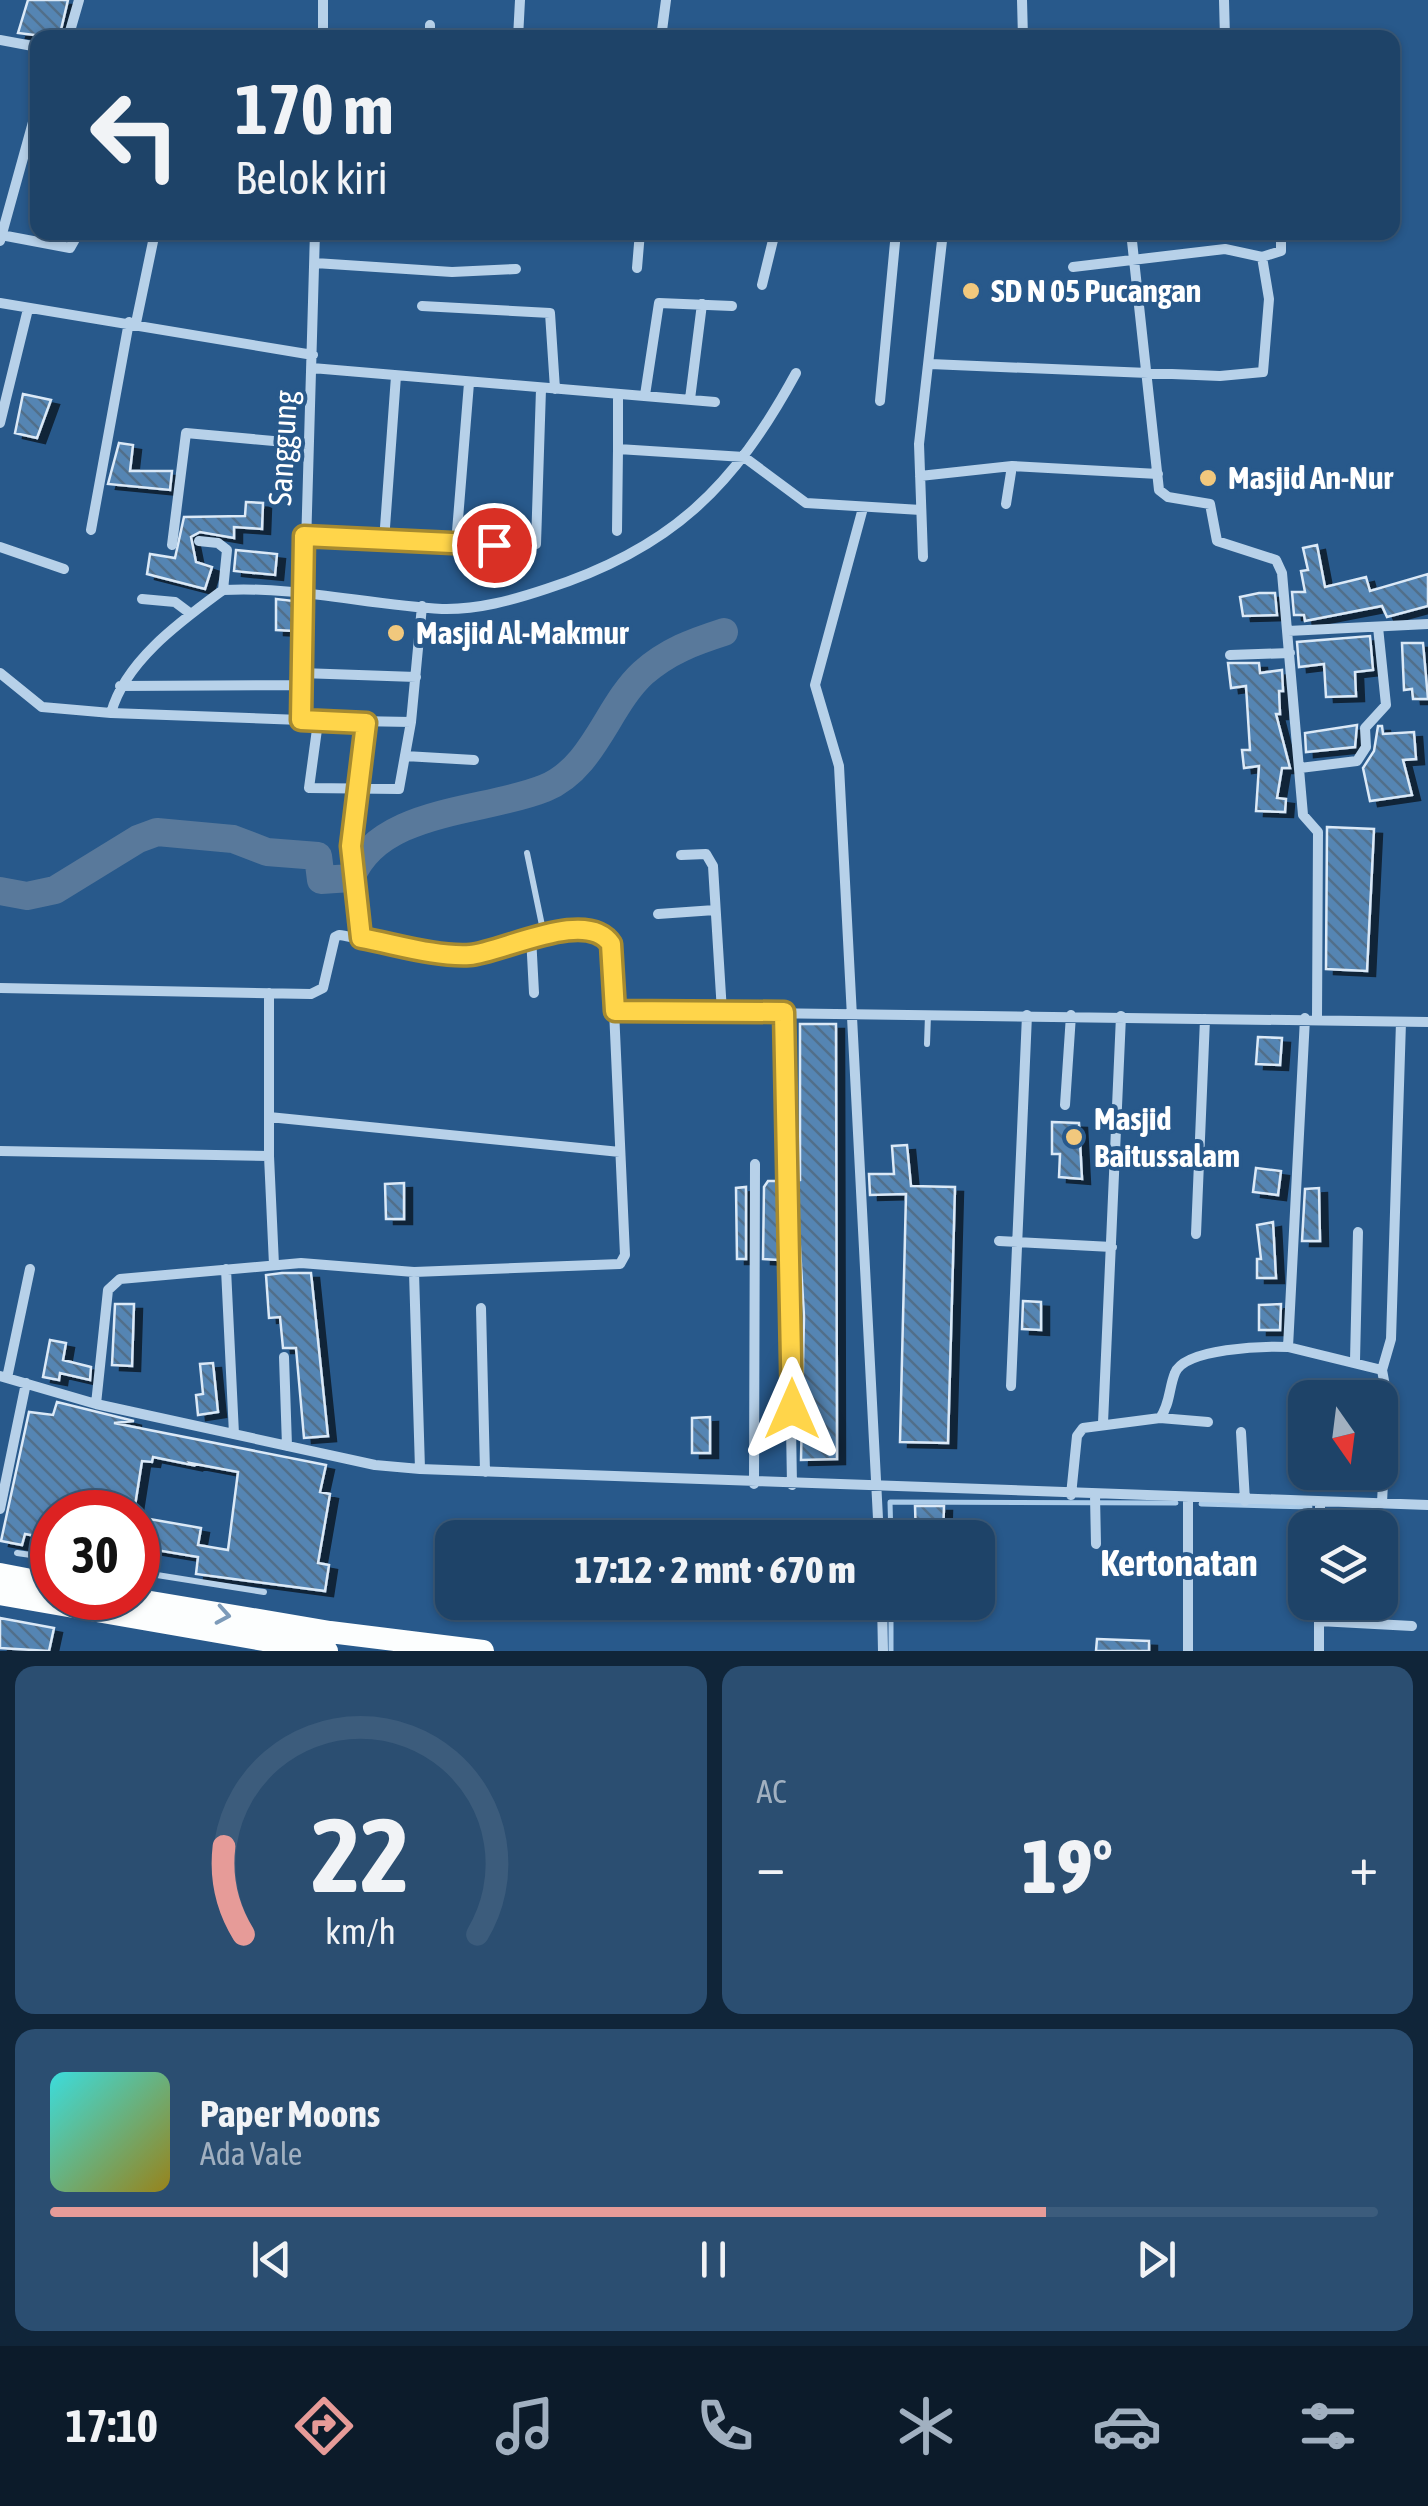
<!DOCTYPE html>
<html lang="id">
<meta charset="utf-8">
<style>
:root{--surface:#1e4368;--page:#2b4e71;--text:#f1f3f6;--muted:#a1b0c0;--line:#3c5c7c;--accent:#e69b98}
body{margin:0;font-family:"Asap Condensed",sans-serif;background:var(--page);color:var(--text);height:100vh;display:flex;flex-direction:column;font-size:38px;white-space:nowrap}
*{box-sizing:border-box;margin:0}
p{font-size:32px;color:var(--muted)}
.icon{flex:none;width:55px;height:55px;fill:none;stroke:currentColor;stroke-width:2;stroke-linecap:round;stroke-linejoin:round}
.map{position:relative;height:1651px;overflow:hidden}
.side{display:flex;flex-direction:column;gap:15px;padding:15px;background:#102539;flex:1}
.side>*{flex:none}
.hud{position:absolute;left:30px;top:30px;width:1370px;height:210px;border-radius:20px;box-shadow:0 2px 8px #0004,0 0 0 2px var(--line);background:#1e4368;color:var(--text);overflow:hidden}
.needle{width:65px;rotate:166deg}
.controls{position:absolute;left:1288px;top:1380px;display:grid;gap:20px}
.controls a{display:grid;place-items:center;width:110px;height:110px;border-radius:20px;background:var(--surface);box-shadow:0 2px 8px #0004,0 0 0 2px var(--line);font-size:50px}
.speed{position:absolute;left:30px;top:1490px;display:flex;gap:20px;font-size:50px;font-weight:700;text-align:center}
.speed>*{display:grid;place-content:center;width:130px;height:130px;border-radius:50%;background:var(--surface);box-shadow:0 2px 8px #0004,0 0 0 2px var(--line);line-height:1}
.speed .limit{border:15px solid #d22;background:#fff;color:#111}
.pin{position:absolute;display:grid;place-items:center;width:85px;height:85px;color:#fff;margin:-42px;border:5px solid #fff;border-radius:50%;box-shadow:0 2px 10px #0007}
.me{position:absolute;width:110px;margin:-55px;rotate:0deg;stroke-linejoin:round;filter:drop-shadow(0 0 8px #0008)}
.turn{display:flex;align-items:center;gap:35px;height:210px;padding:0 40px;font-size:45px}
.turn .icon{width:130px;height:130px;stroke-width:2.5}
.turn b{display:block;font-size:70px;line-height:85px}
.big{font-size:75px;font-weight:800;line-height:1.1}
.side .card{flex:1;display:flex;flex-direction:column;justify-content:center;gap:15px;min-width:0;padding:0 35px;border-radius:20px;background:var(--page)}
.side .dial{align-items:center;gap:0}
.dial svg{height:260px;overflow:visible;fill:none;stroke:var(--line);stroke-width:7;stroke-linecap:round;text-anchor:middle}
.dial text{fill:var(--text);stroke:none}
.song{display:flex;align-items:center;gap:30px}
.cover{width:120px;height:120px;border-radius:15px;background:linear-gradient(135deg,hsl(180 70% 55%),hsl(50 70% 35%))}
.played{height:10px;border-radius:5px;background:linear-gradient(90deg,var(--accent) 75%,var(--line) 75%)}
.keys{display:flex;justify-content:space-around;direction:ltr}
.heat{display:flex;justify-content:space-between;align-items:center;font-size:55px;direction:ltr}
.side .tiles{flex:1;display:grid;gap:15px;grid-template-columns:1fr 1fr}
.card:last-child{grid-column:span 2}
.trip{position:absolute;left:435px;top:1520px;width:560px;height:100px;border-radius:20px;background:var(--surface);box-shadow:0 2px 8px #0004,0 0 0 2px var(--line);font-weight:800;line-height:100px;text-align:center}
.tab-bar{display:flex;height:160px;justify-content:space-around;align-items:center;background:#0c1b2a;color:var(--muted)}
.tab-bar .icon{width:70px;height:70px}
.tab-bar .current{color:var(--accent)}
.tab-bar b{font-size:45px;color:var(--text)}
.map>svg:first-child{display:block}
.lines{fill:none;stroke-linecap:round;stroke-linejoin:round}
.stream{stroke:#abccea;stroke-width:5}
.river{stroke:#59799b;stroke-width:28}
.building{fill:url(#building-back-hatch);stroke:#dbe9f7;stroke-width:2.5;filter:url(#shadow)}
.service{stroke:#b7d1e9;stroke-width:6}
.minor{stroke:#b7d1e9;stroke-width:10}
.trunk{stroke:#fcfefe;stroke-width:22}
.oneway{stroke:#7d9bb9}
.route-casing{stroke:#a68a30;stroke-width:25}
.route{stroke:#ffd54a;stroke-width:18}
.poi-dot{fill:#f1c87d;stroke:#28598b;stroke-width:4}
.labels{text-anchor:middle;stroke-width:8;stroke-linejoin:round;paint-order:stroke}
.poi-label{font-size:32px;font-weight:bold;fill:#fff;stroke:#28598b;text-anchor:start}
.street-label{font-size:32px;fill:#fff;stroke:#28598b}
.quarter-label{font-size:38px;font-weight:bold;fill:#fff;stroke:#28598b}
</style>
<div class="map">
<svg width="1428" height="1651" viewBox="0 0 1428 1651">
<defs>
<pattern id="building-back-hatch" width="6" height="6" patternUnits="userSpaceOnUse" patternTransform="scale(2.5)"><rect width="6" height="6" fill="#5585b3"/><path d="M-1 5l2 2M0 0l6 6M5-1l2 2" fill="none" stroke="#516e8a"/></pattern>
<filter id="shadow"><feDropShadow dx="8" dy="5" stdDeviation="0" flood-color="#0009"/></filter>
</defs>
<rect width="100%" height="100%" fill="#28598b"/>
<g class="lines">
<path class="stream" d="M1201,1504L1310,1507
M891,1538L890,1502L1176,1503
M891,1602V1651"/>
<path class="river" d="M0,891L27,896L55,890L138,839L157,832L233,839L267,852L318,856L321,880L351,878C379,808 484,813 545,788C594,768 607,706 643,673C668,651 693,642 724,632"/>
</g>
<path class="building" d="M28,0H68L59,38L18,33Z
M23,394L51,400L37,438L15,433Z
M119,443L133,445L130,471H172L170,490L108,484Z
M246,502L263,503L262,529L234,527V538L200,532L191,537L196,562L212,567L205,589L147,574L150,554L175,558L184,517L245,516Z
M1317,545L1325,587L1366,577L1370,591L1428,574V606L1387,617L1382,606L1305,621L1304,615H1294L1292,592H1305L1301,571L1308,570L1303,548Z
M236,550L277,554L275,575L234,571Z
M1259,593H1275L1277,615L1243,616L1240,597Z
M276,599L294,601V631L276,630Z
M1370,636L1373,670L1355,672L1356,696L1326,697L1324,664L1299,667L1297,642Z
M1402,643H1423L1428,699H1413L1412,689L1404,690Z
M1228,663H1259L1260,673L1282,670L1283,691H1279L1280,714H1276L1290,768H1282L1277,798L1286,799L1285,812L1256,811L1259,766L1244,768L1242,750H1250L1246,686L1231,688Z
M1357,725L1355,747L1306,752L1305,733Z
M1378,726H1382L1383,734L1414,732L1416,759L1403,760L1412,795L1370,801L1363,768L1374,751Z
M1327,827L1374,829L1367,971L1326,969Z
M800,1024H836L837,1459L801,1460L804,1316L796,1181L800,1180Z
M1258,1037L1282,1038L1280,1065L1256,1064Z
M1052,1122L1079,1123L1082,1179L1059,1177L1060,1154H1052Z
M907,1145L911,1186L955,1187L948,1443L900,1442L906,1194L870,1195L869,1174H894L892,1146Z
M1256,1168L1281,1171L1278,1195L1253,1192Z
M768,1181H778L779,1260L763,1259L764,1187Z
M404,1183V1219H386L385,1184Z
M746,1187V1259H737L736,1188Z
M1319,1188L1320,1241H1302L1305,1189Z
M1273,1222L1276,1278H1257V1259H1261L1257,1225Z
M282,1273H311L328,1436L304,1438L296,1348H283L280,1317L269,1318L266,1275Z
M1023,1301L1041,1302V1330L1022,1329Z
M115,1304H134L132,1366L112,1365Z
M1281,1304L1280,1330H1259V1305Z
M50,1340L66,1343L63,1360L91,1367L90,1380L60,1373L59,1380L43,1377Z
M213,1363L218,1412L198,1415L196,1395L203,1394L200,1364Z
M57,1402L134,1421L114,1423L326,1465L320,1492L330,1494L318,1563L329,1565L325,1591L196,1574L198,1557L138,1547V1517L201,1528L198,1545L228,1550L238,1472L190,1463L192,1465L153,1457L152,1462L142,1461L134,1512H52V1539L25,1534L22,1545L1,1541L29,1412L53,1415Z
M710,1417V1453H692V1418Z
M915,1506H944L943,1538H916Z
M0,1618L54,1628L49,1651L0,1648Z
M1097,1639L1149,1641V1651H1096Z"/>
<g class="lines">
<path class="service" d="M617,235L638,236
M527,853L544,935
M927,1044L928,1015
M17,1553L52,1558
M138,1572L264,1592"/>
<path class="minor" d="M323,0V38
M1022,0L1023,38
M1224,0L1225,38
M430,25V38
M68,38L79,0
M518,38L520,0
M661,38L666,0
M1315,38L1319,37
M0,40L38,47
M315,232L301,720L411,722
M1131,232L1159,490L1168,497L1210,504L1217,541L1276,560L1282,573L1303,815L1318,832L1317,1018
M1,235L70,248L79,232
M0,241L38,104
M315,263L452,272L516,269
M1073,267L1225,249L1262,257L1281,251V232
M637,268L640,232
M762,285L775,232
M0,303L313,355
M422,306L550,313L555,389
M136,323L155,232
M930,364L1220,376L1263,372L1269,299L1262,257
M312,368L715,402
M618,395V449L744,457L806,503L921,510
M645,395L659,303L732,306
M690,399L702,304
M880,401L896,232
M0,423L28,309
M920,476L1012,466
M1006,504L1012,466L1158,474
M863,508L815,685L839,766L879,1538
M91,530L129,322
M617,531L618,449
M304,536L536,544L541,389
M199,541L218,543L227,550L223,590
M384,541L396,376
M456,544L469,383
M172,545L186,433L307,444
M0,547L64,569
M923,557L919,444L943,232
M142,599L175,602L191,614
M1288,631L1428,624
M1230,655L1290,653
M0,673L42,707L111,713
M301,673L416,677
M120,686L301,685
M301,720L111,713C125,661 181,621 223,590C297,586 368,605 442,609C477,610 513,600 546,589C671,549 734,487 796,373
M318,722L309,788L399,789L411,722L422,606
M405,756L474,760
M1300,768L1357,761L1366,747L1365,728L1386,705L1378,627
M681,855L706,854L713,866L722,1012
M658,914L715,910
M531,936L534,993
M361,938L351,846L366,723
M0,988L311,994L323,988L335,937L339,935C368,939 454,961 478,954C506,945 590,913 611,943L625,1255L620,1264L414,1272L301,1263L120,1279L108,1290L96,1404
M269,993V1117
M615,1011L1428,1022
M784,1013L792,1485
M1305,1018L1288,1347L1382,1370L1387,1397L1382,1503
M1065,1105L1071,1015
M0,1151L269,1156V1117L620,1152
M269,1156L274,1265
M1196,1234L1205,1019
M999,1241L1112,1247
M226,1269L234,1434
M414,1272L420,1469
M481,1308L485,1472
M284,1357L287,1446
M1355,1361L1358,1232
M1382,1370L1391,1339L1401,1022
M0,1376L96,1404L375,1465L420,1469L1428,1505
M7,1378L30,1269
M1011,1386L1027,1015
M1160,1418L1208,1422
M1103,1423L1121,1016
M1241,1432L1245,1501
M754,1484L755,1164
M1071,1495L1077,1436L1083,1428L1160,1418C1170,1405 1169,1387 1175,1373C1185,1348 1264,1346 1288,1347
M1095,1496L1096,1544
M0,1509L26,1383
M1320,1528V1503
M882,1602L883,1651
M1319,1602V1651
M1319,1621L1412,1626
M1188,1651V1500"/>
<path class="trunk" d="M0,1574L52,1584
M0,1594L327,1651
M127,1598L330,1632L483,1651"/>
</g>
<defs><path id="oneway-chevron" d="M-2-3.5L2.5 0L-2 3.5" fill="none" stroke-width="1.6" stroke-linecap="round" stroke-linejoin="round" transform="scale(2.5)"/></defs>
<use class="oneway" href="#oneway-chevron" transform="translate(223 1615) rotate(10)"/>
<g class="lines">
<defs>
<path id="route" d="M494,545L304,536L301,720L366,723L351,846L361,938C395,944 435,957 470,955C501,953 587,907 611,944L615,1011L784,1012L792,1409"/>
</defs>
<use href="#route" class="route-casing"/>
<use href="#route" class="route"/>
</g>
<g class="poi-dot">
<circle cx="971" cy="291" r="10"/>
<circle cx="1208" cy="478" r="10"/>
<circle cx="396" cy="633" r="10"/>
<circle cx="1074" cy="1137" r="10"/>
</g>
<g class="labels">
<g class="poi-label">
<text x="991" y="302">SD N 05 Pucangan</text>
<text x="1228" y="489">Masjid An-Nur</text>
<text x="416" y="644">Masjid Al-Makmur</text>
<text x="1094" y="1130">Masjid<tspan x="1094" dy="37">Baitussalam</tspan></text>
</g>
<g class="street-label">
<text transform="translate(283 448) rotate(-87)" y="11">Sanggung</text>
</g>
<g class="quarter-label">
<text x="1179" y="1576">Kertonatan</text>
</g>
</g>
</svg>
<div class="controls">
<a><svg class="needle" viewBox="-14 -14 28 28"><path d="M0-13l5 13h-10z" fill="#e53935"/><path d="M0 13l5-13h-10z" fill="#a1b0c0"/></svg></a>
<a><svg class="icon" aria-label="layers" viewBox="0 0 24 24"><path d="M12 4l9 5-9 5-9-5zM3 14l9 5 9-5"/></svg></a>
</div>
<div class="speed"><div class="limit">30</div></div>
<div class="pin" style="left:494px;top:545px;background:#d93025"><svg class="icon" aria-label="arrive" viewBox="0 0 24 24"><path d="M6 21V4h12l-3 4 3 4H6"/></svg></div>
<svg class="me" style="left:792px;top:1409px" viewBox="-20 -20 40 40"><path d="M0-17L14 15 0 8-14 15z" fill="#ffd54a" stroke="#fff" stroke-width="4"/></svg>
<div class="trip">17:12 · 2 mnt · 670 m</div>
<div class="hud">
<div class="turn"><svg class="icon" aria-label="left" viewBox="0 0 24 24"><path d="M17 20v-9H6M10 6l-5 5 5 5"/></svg><div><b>170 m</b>Belok kiri</div></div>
</div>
</div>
<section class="side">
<div class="tiles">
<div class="card dial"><svg viewBox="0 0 100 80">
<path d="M14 69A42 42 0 1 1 86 69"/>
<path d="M14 69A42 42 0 0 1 8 42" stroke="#e69b98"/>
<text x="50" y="56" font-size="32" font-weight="700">22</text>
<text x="50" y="72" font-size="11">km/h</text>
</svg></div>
<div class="card"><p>AC</p>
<div class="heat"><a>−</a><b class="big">19°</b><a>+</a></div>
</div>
<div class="card">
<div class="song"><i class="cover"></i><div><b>Paper Moons</b><p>Ada Vale</p></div></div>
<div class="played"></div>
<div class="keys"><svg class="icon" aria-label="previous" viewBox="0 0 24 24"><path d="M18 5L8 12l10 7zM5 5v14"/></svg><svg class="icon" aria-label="pause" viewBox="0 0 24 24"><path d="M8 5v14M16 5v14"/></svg><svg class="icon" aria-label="next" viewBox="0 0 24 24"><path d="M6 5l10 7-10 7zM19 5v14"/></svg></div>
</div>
</div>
</section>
<nav class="tab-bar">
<b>17:10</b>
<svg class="icon current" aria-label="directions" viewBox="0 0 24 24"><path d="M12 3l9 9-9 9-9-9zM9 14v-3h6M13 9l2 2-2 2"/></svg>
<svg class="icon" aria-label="music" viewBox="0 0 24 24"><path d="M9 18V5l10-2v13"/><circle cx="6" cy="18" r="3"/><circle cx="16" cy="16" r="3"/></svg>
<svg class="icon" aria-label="phone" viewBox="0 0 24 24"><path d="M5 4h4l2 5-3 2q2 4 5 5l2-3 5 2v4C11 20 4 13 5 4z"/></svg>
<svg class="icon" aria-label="climate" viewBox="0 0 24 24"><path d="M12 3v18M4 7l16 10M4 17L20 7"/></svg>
<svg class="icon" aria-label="car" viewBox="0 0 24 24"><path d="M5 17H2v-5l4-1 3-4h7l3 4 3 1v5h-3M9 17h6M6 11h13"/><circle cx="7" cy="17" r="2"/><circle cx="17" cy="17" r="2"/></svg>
<svg class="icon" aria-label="filters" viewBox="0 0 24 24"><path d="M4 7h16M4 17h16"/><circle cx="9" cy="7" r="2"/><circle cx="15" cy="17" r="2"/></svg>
</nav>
